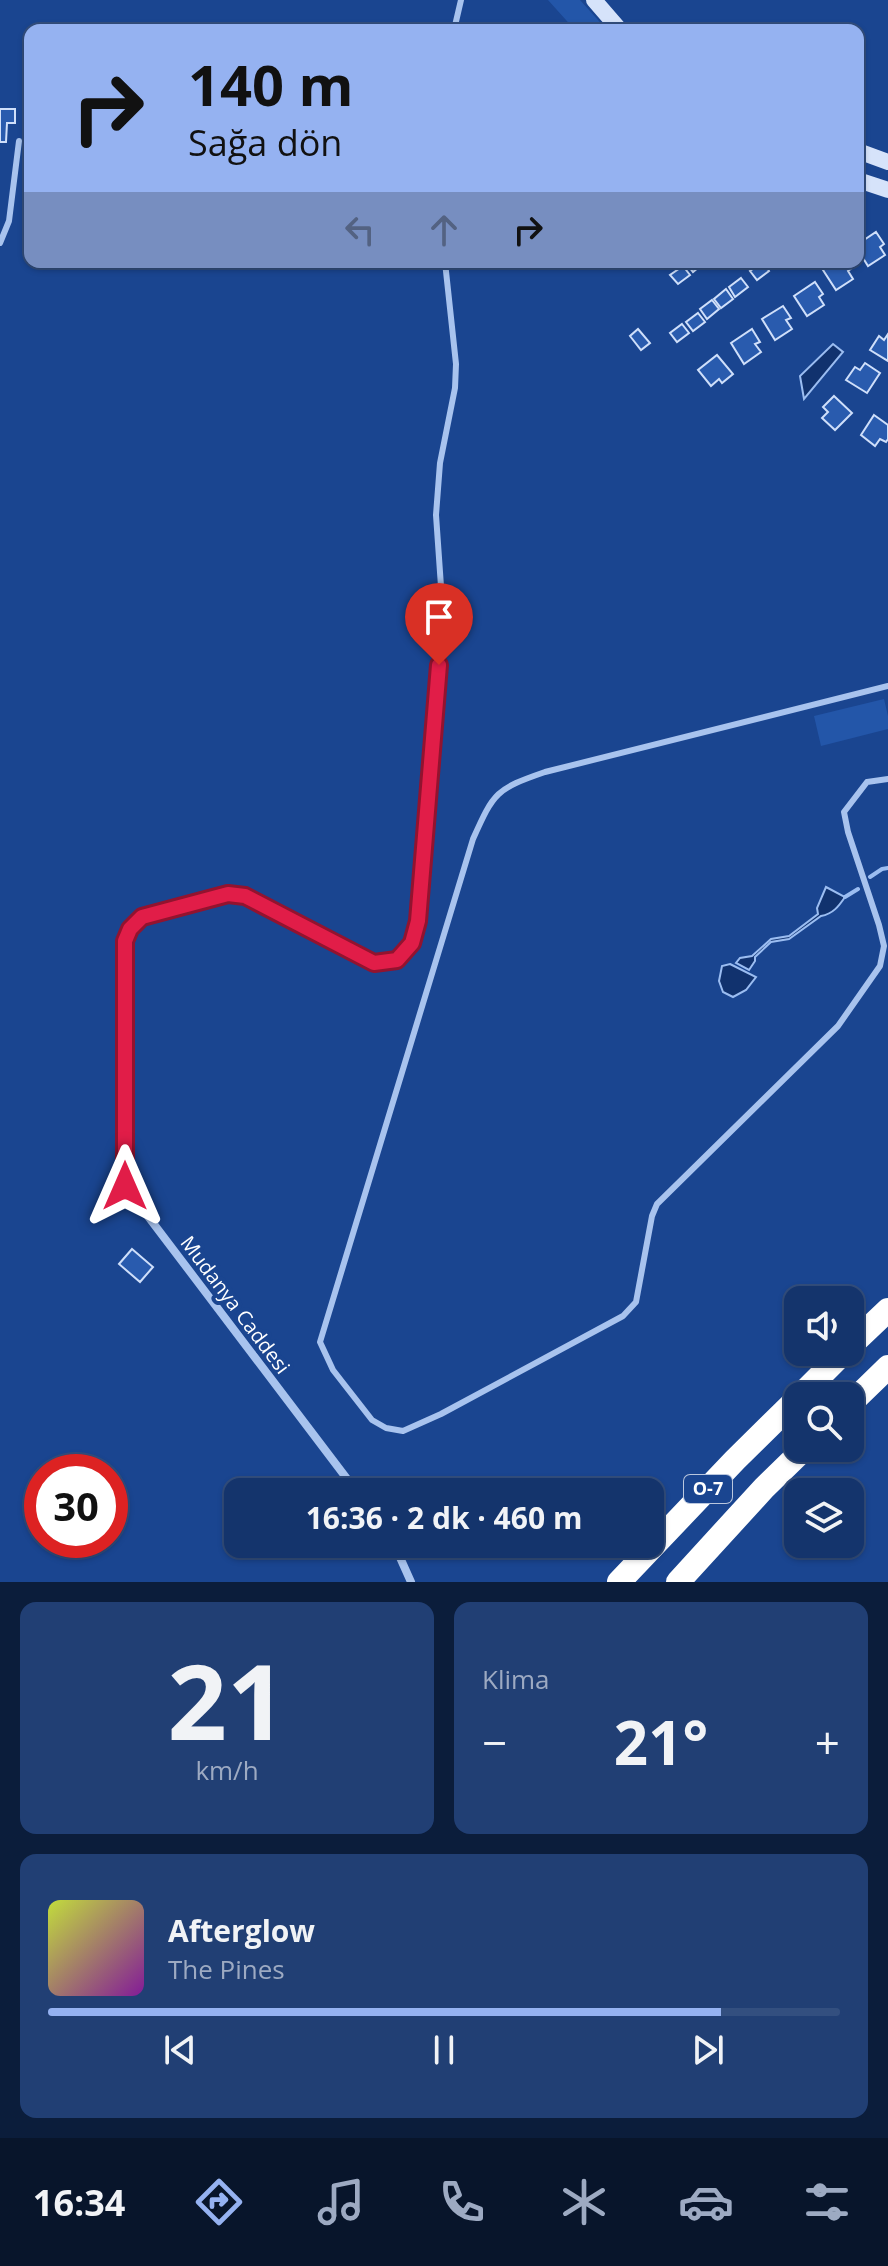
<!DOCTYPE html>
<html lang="tr">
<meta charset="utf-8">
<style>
:root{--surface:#14346c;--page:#213f74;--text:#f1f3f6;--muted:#9daac2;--line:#334f7f;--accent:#95b2f1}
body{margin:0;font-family:"Open Sans",sans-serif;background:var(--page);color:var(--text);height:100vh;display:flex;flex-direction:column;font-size:30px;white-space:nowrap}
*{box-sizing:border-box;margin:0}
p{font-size:26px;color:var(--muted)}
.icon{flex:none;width:44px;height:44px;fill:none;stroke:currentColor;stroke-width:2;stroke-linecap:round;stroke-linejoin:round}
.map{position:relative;height:1582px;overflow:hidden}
.sheet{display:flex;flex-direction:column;gap:20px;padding:20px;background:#0b1d3b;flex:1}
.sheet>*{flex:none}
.hud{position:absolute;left:24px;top:24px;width:840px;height:244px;border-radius:16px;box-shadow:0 2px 6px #0004,0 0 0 2px var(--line);background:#95b2f1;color:#111;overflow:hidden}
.tools{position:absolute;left:784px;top:1286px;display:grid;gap:16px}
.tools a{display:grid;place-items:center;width:80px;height:80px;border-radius:16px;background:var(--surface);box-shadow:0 2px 6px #0004,0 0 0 2px var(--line);font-size:40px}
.speed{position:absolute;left:24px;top:1454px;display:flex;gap:16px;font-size:40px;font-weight:700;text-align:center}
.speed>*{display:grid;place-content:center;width:104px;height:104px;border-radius:50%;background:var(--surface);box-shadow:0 2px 6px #0004,0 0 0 2px var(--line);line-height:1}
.speed .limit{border:12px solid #d22;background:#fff;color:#111}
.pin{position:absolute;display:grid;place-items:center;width:68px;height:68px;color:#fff;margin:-82px -34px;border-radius:50% 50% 50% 0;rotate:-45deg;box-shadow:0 0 8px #0007}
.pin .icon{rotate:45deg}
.me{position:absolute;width:88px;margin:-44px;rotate:0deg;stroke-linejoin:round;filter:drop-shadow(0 0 6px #0008)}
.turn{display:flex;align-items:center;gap:28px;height:168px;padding:0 32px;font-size:36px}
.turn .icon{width:104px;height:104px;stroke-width:2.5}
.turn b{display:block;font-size:56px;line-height:68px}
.lanes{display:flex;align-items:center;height:76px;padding:0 32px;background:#0003;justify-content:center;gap:40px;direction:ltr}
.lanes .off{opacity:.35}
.big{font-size:60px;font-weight:700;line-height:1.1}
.sheet .card{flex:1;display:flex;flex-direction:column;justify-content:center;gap:12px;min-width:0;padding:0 28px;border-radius:16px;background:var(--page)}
.sheet .dial{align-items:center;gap:0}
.dial b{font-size:104px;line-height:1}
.song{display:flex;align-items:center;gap:24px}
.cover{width:96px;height:96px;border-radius:12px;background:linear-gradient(135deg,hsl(70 70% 55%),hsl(290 70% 35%))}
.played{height:8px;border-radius:4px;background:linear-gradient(90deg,var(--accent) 85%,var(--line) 85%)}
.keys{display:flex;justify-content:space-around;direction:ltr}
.heat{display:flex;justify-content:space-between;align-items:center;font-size:44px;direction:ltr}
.sheet .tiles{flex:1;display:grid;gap:20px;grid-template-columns:1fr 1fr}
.card:last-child{grid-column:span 2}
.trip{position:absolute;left:224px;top:1478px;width:440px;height:80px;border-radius:16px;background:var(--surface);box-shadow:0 2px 6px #0004,0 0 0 2px var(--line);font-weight:700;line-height:80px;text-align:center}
.dock{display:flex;height:128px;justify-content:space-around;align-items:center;background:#08152b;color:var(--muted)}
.dock .icon{width:56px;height:56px}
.dock .current{color:var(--accent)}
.dock b{font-size:36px;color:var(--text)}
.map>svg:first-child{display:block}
.green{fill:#2356a9}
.water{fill:#11326e;stroke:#9bbdf1;stroke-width:2}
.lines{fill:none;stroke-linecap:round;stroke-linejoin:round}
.stream{stroke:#9bbdf1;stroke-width:4}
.building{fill:#295bae;stroke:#cfdffa;stroke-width:2}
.lane{stroke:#a8c3ee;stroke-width:6}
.street{stroke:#a8c3ee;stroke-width:8}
.secondary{stroke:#d6e3fa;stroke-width:16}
.highway{stroke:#fff;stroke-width:24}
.route-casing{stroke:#92132f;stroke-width:20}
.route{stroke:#e11d48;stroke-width:14}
.labels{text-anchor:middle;stroke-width:8;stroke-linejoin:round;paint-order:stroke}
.shield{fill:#1a4590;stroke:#bac7de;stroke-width:2}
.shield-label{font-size:18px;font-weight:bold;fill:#fff}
.street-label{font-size:20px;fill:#fff;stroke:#1a4590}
</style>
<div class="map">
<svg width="888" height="1582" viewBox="0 0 888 1582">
<rect width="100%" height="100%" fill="#1a4590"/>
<path class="green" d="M548,0H580L607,30H575Z
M884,699L888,716V729L821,746L814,716Z"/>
<path class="water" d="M833,344L843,352L804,399L800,376Z
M826,887L845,897C839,906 833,914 821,916L789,939L771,942L755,957V961L749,970L736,963L740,958L752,956L771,939L789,936L818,914L817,908Z
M730,964L756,977L746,990L733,997L723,992L719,981L722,966Z"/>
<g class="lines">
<path class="stream" d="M870,877L882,869L888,868
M845,897L858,889"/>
</g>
<path class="building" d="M0,109H15V123H7L6,142H0Z
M876,232L884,244L880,247L885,255L868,266L858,250V244Z
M705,262L693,272L686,263L687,262Z
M763,262L769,271L757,280L750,271Z
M835,262H848L852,268L848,271L853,279L836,290L823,270Z
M683,266L690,275L678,284L670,275Z
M741,278L748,287L735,297L729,287Z
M815,282L823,294L819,297L824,305L807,316L794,296Z
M726,289L733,299L721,308L714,299Z
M712,300L719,309L707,319L700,309Z
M783,306L791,318L786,320L792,329L775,340L762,319Z
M698,313L705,322L693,331L686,322Z
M682,324L689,333L677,342L670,333Z
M638,329L650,343L641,350L630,336Z
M752,329L760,342L755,344L761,352L744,364L731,343Z
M888,334V361L870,350L879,336L884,340Z
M717,355L733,374L722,383L719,379L711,386L698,370Z
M865,363L880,373L867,393L846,380L855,367L860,370Z
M834,396L852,413L835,430L822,418L828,412L823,407Z
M874,415L888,425V439L886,442L880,439L875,446L861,435Z
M132,1249L153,1267L140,1282L119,1264Z"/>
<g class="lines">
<path class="lane" d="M454,30L461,0
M0,243L9,221L19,141
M888,686L545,772C496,789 494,792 473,839L320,1342L333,1370L372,1420L386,1428L403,1431L441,1414L623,1316L636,1302L652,1216L657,1204L838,1026L880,966L884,946L879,925L848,832L844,812L867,782L888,779
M125,941L130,929L142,917L228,894L245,896L374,963L397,960L412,943L418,921L443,615L436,515L440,463L455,388L456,364L445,262"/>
<path class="street" d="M125,941V1186L357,1492
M394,1544L411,1582"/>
<path class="secondary" d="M594,0L620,30
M858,151L888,162
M858,180L888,190"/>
<path class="highway" d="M850,1346L888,1310
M800,1396L844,1352
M850,1404L888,1367
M619,1582L735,1460L798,1398
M678,1582L764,1488L805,1448"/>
</g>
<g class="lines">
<defs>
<path id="route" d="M125,1186V941L130,929L142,917L228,894L245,896L374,963L397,960L412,943L418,921L439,665"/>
</defs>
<use href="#route" class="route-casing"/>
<use href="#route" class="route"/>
</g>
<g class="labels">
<rect class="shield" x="684" y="1475" width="48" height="28" rx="6"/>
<g class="shield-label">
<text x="708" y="1495">O-7</text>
</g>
<g class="street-label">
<text transform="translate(235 1305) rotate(53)" y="7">Mudanya Caddesi</text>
</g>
</g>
</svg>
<div class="tools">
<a><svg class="icon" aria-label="sound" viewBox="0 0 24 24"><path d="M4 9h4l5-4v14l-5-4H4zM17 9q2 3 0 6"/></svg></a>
<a><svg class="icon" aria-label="search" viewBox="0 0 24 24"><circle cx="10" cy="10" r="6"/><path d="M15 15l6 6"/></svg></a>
<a><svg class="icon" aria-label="layers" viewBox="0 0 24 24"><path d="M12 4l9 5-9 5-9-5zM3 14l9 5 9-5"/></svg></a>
</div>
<div class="speed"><div class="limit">30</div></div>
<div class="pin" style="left:439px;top:665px;background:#d93025"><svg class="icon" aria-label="arrive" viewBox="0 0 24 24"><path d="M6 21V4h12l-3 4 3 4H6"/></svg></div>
<svg class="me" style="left:125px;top:1186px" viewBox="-20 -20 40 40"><path d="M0-17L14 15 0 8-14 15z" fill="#e11d48" stroke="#fff" stroke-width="4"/></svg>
<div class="trip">16:36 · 2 dk · 460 m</div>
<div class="hud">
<div class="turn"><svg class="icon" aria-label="right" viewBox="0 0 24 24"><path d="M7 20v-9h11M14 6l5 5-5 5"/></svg><div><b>140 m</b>Sağa dön</div></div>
<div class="lanes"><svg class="icon off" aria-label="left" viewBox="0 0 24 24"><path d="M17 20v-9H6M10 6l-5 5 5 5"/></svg><svg class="icon off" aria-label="ahead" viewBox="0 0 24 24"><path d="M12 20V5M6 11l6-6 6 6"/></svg><svg class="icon" aria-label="right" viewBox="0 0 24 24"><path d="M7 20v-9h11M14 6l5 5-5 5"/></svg></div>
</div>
</div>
<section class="sheet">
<div class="tiles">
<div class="card dial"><b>21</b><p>km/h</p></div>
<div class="card"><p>Klima</p>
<div class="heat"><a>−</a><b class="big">21°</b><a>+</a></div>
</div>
<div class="card">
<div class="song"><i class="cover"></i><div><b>Afterglow</b><p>The Pines</p></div></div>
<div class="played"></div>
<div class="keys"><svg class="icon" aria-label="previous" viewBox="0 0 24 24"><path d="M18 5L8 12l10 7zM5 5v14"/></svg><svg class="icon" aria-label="pause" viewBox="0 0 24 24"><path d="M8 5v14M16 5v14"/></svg><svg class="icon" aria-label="next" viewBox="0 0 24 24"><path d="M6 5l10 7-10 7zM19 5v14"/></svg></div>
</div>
</div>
</section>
<nav class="dock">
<b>16:34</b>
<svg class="icon current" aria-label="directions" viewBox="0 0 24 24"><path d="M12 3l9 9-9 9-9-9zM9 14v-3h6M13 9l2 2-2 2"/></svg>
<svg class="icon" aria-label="music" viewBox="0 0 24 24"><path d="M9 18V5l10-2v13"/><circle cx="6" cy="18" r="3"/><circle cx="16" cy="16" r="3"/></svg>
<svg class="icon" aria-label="phone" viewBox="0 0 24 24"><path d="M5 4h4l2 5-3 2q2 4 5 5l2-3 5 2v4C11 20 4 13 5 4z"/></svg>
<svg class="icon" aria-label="climate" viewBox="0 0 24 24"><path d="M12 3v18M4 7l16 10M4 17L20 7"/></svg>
<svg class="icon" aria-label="car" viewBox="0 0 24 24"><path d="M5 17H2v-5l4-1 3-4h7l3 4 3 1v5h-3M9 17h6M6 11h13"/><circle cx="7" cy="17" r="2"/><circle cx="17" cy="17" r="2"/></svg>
<svg class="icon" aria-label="filters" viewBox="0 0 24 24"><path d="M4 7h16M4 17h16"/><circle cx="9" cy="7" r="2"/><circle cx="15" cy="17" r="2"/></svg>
</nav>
